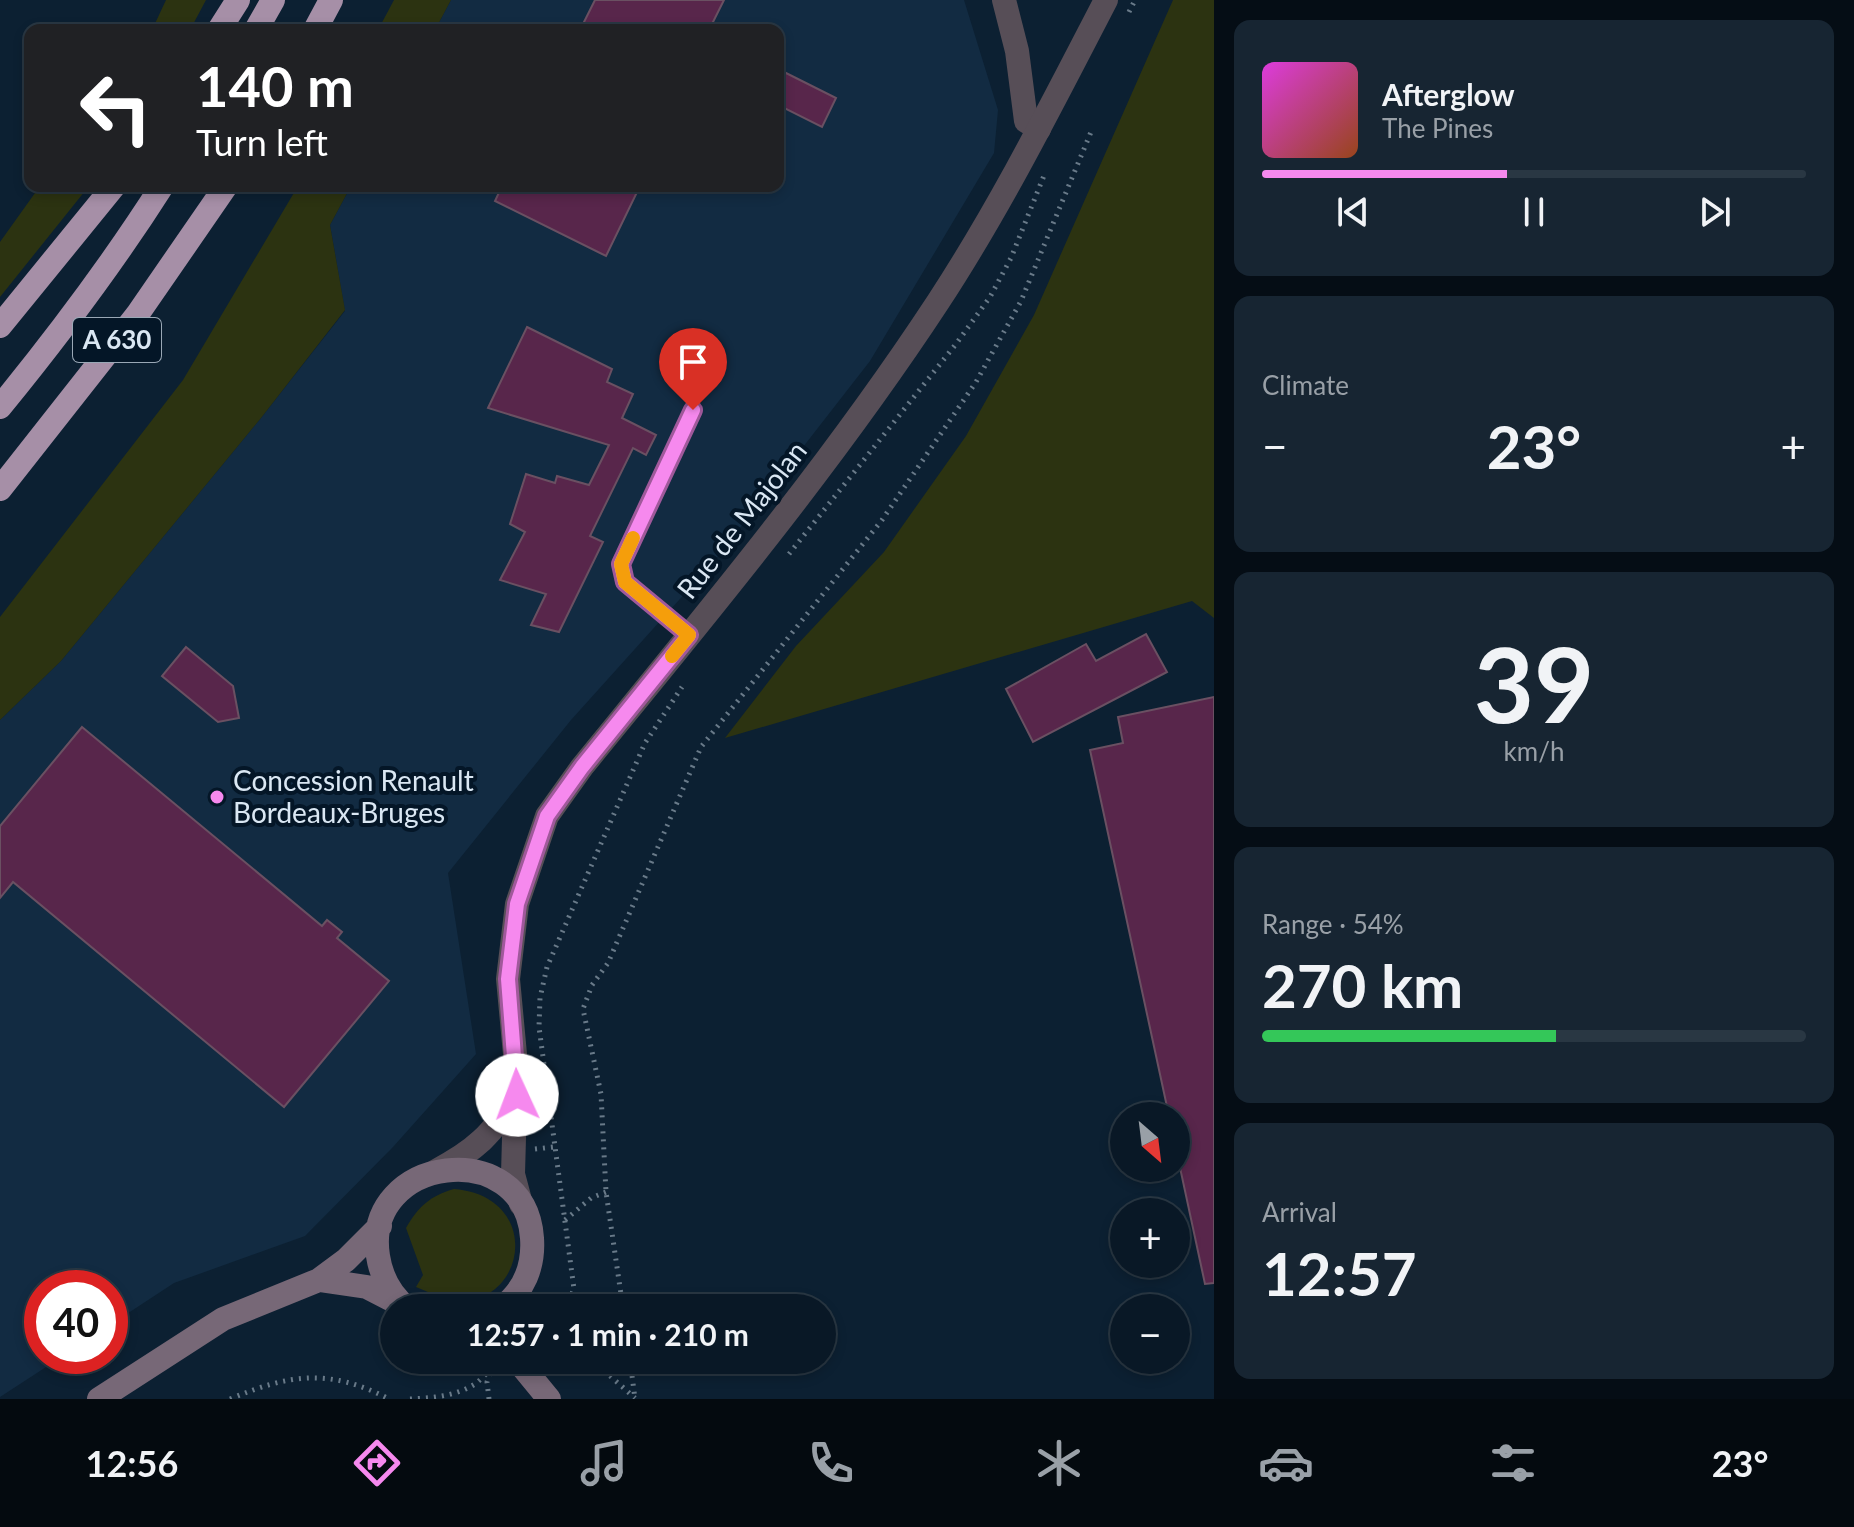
<!DOCTYPE html>
<meta charset="utf-8">
<style>
:root{--surface:#091826;--page:#172532;--text:#f1f3f6;--muted:#99a0a7;--line:#293743;--accent:#f689ee}
body{margin:0;font-family:Lato,sans-serif;background:var(--page);color:var(--text);height:100vh;display:flex;flex-direction:column;font-size:30px;white-space:nowrap}
*{box-sizing:border-box;margin:0}
p{font-size:26px;color:var(--muted)}
.icon{flex:none;width:44px;height:44px;fill:none;stroke:currentColor;stroke-width:2;stroke-linecap:round;stroke-linejoin:round}
.map{position:relative;flex:1;overflow:hidden}
.details{display:flex;flex-direction:column;gap:20px;padding:20px;background:#050d15;width:640px}
.details>*{flex:none}
.banner{position:absolute;left:24px;top:24px;width:760px;height:168px;border-radius:16px;box-shadow:0 4px 12px #0003,0 0 0 2px var(--line);background:#202124;color:#fff;overflow:hidden}
.needle{width:52px;rotate:152deg}
.fabs{position:absolute;left:1110px;top:1102px;display:grid;gap:16px}
.fabs a{display:grid;place-items:center;width:80px;height:80px;border-radius:50%;background:var(--surface);box-shadow:0 4px 12px #0003,0 0 0 2px var(--line);font-size:40px}
.speed{position:absolute;left:24px;top:1270px;display:flex;gap:16px;font-size:40px;font-weight:700;text-align:center}
.speed>*{display:grid;place-content:center;width:104px;height:104px;border-radius:50%;background:var(--surface);box-shadow:0 4px 12px #0003,0 0 0 2px var(--line);line-height:1}
.speed .limit{border:12px solid #d22;background:#fff;color:#111}
.pin{position:absolute;display:grid;place-items:center;width:68px;height:68px;color:#fff;margin:-82px -34px;border-radius:50% 50% 50% 0;rotate:-45deg;box-shadow:0 0 8px #0007}
.pin .icon{rotate:45deg}
.me{position:absolute;width:88px;margin:-44px;rotate:358deg;stroke-linejoin:round;filter:drop-shadow(0 0 6px #0008)}
.turn{display:flex;align-items:center;gap:28px;height:168px;padding:0 40px;font-size:36px}
.turn .icon{width:104px;height:104px;stroke-width:2.5}
.turn b{display:block;font-size:56px;line-height:68px}
.big{font-size:60px;font-weight:700;line-height:1.1}
.details .card{flex:1;display:flex;flex-direction:column;justify-content:center;gap:12px;min-width:0;padding:0 28px;border-radius:16px;background:var(--page)}
.details .dial{align-items:center;gap:0}
.dial b{font-size:104px;line-height:1}
.song{display:flex;align-items:center;gap:24px}
.cover{width:96px;height:96px;border-radius:12px;background:linear-gradient(135deg,hsl(300 70% 55%),hsl(20 70% 35%))}
.played{height:8px;border-radius:4px;background:linear-gradient(90deg,var(--accent) 45%,var(--line) 45%)}
.keys{display:flex;justify-content:space-around;direction:ltr}
.heat{display:flex;justify-content:space-between;align-items:center;font-size:44px;direction:ltr}
.charge{height:12px;border-radius:6px;background:linear-gradient(90deg,#34c759 54%,var(--line) 0)}
.trip{position:absolute;left:380px;top:1294px;width:456px;height:80px;border-radius:40px;background:var(--surface);box-shadow:0 4px 12px #0003,0 0 0 2px var(--line);font-weight:700;line-height:80px;text-align:center}
.tabs{display:flex;height:128px;justify-content:space-around;align-items:center;background:#040a0f;color:var(--muted)}
.tabs .icon{width:56px;height:56px}
.tabs .on{color:var(--accent)}
.tabs b{font-size:36px;color:var(--text)}
main{display:flex;flex:1;min-height:0}
.map>svg:first-child{display:block}
.built{fill:#122b42}
.green{fill:#2c3311}
.building{fill:#58264b;stroke:#6a5062;stroke-width:2}
.lines{fill:none;stroke-linecap:round;stroke-linejoin:round}
.path{stroke:#697a89;stroke-width:5;stroke-dasharray:2 6;stroke-linecap:butt}
.service{stroke:#574e57;stroke-width:14}
.minor{stroke:#574e57;stroke-width:24}
.tertiary{stroke:#574e57;stroke-width:24}
.secondary{stroke:#776877;stroke-width:24}
.motorway{stroke:#a68fa7;stroke-width:24}
.route-casing{stroke:#a0599b;stroke-width:20}
.route{stroke:#f689ee;stroke-width:14}
.slow{stroke:#f59e0b;stroke-width:14}
.poi-dot{fill:#f689ee;stroke:#041627;stroke-width:3}
.labels{text-anchor:middle;stroke-width:8;stroke-linejoin:round;paint-order:stroke}
.shield{fill:#041627;stroke:#9aa8b6;stroke-width:2}
.shield-label{font-size:26px;font-weight:bold;fill:#dae7f3}
.street-label{font-size:28px;fill:#dae7f3;stroke:#041627}
.poi-label{font-size:28px;fill:#dae7f3;stroke:#041627;text-anchor:start}
</style>
<main>
<div class="map">
<svg width="1214" height="1399" viewBox="0 0 1214 1399">
<rect width="100%" height="100%" fill="#0c2032"/>
<path class="built" d="M451,0H964L998,110L994,153L870,361L715,560L571,720L448,873L476,1054L393,1147L305,1236L174,1283L110,1325V1288H42V1356H63L0,1397V720L61,661L261,418L345,311L330,225L351,186H778V30H435Z"/>
<path class="green" d="M166,0H206L190,30H152Z
M394,0H451L435,30H378Z
M1173,0H1214V618L1192,601L725,738L796,646L884,552L966,436L1034,315Z
M40,186H89L0,297V242Z
M298,186H351L330,225L345,310L261,418L61,661L0,720V617L183,380Z
M454,1189C539,1196 529,1296 464,1301C447,1302 431,1293 416,1287L423,1275L406,1228C419,1206 430,1196 454,1189Z"/>
<path class="building" d="M595,0H724L709,30H580Z
M778,69L836,98L822,127L778,105Z
M502,186H640L606,256L495,201Z
M527,327L612,369L607,382L633,394L622,418L656,435L646,455L633,448L590,536L603,542L559,632L531,625L546,594L500,580L525,532L510,524L526,474L555,483L557,476L589,485L609,445L488,408Z
M1146,634L1167,672L1033,742L1006,689L1086,644L1096,661Z
M186,647L233,686L239,718L218,722L162,676Z
M1214,697V1283L1205,1284L1176,1149V1116H1169L1090,750L1123,743L1118,717Z
M82,727L322,926L327,920L342,932L337,938L389,981L284,1107L13,882L0,898V826Z"/>
<g class="lines">
<path class="path" d="M1129,12L1135,0
M789,554L956,344L990,297L1011,258L1045,173
M535,1149L553,1147
M565,1220L591,1198L606,1192
M565,1308L574,1289L539,1027L540,998L547,967L645,743L682,687
M623,1308L606,1192L601,1094L583,1009L592,985L608,963L701,747L882,520L976,382L1021,301L1091,132
M592,1360L635,1398
M630,1360L635,1399
M230,1399C290,1374 329,1368 389,1399
M410,1399C432,1398 456,1396 475,1384C483,1378 487,1371 497,1368
M489,1399L487,1382L490,1373"/>
<path class="service" d="M689,635L625,582L621,564L693,410"/>
<path class="minor" d="M1004,0L1017,51L1026,121L1039,129"/>
<path class="tertiary" d="M436,1171C476,1150 491,1135 516,1097
M521,1204L513,1174L516,1065L508,979L517,904L547,816L582,767C705,616 831,465 938,302C1001,206 1053,102 1106,0"/>
<path class="secondary" d="M319,1280L367,1287L400,1304
M407,1308C391,1295 381,1276 378,1256C362,1155 525,1135 532,1238C534,1266 524,1291 501,1308
M517,1360L549,1399
M99,1399L223,1319L319,1280L346,1260L380,1226"/>
<path class="motorway" d="M219,30L238,0
M256,30L273,0
M315,30L331,0
M0,326L114,186
M0,407C58,336 113,263 162,186
M0,489L137,315L226,186"/>
</g>
<g class="lines">
<defs>
<path id="route" d="M517,1095L508,979L517,904L547,816L582,767L689,635L625,582L621,564L693,410"/>
</defs>
<use href="#route" class="route-casing"/>
<use href="#route" class="route"/>
<path class="slow" d="M633,538L621,564L625,582L689,635L672,656"/>
</g>
<circle class="poi-dot" cx="217" cy="797" r="8"/>
<g class="labels">
<rect class="shield" x="73" y="318" width="88" height="44" rx="6"/>
<g class="shield-label">
<text x="117" y="349">A 630</text>
</g>
<g class="street-label">
<text transform="translate(742 520) rotate(-52)" y="10">Rue de Majolan</text>
</g>
<g class="poi-label">
<text x="233" y="791">Concession Renault<tspan x="233" dy="32">Bordeaux-Bruges</tspan></text>
</g>
</g>
</svg>
<div class="fabs">
<a><svg class="needle" viewBox="-14 -14 28 28"><path d="M0-13l5 13h-10z" fill="#e53935"/><path d="M0 13l5-13h-10z" fill="#99a0a7"/></svg></a>
<a>+</a>
<a>−</a>
</div>
<div class="speed"><div class="limit">40</div></div>
<div class="pin" style="left:693px;top:410px;background:#d93025"><svg class="icon" aria-label="arrive" viewBox="0 0 24 24"><path d="M6 21V4h12l-3 4 3 4H6"/></svg></div>
<svg class="me" style="left:517px;top:1095px" viewBox="-20 -20 40 40"><circle r="19" fill="#fff"/><path d="M0-13L10 11 0 6-10 11z" fill="#f689ee"/></svg>
<div class="trip">12:57 · 1 min · 210 m</div>
<div class="banner">
<div class="turn"><svg class="icon" aria-label="left" viewBox="0 0 24 24"><path d="M17 20v-9H6M10 6l-5 5 5 5"/></svg><div><b>140 m</b>Turn left</div></div>
</div>
</div>
<section class="details">
<div class="card">
<div class="song"><i class="cover"></i><div><b>Afterglow</b><p>The Pines</p></div></div>
<div class="played"></div>
<div class="keys"><svg class="icon" aria-label="previous" viewBox="0 0 24 24"><path d="M18 5L8 12l10 7zM5 5v14"/></svg><svg class="icon" aria-label="pause" viewBox="0 0 24 24"><path d="M8 5v14M16 5v14"/></svg><svg class="icon" aria-label="next" viewBox="0 0 24 24"><path d="M6 5l10 7-10 7zM19 5v14"/></svg></div>
</div>
<div class="card"><p>Climate</p>
<div class="heat"><a>−</a><b class="big">23°</b><a>+</a></div>
</div>
<div class="card dial"><b>39</b><p>km/h</p></div>
<div class="card"><p>Range · 54%</p><b class="big">270 km</b><div class="charge"></div></div>
<div class="card"><p>Arrival</p><b class="big">12:57</b></div>
</section>
</main>
<nav class="tabs">
<b>12:56</b>
<svg class="icon on" aria-label="directions" viewBox="0 0 24 24"><path d="M12 3l9 9-9 9-9-9zM9 14v-3h6M13 9l2 2-2 2"/></svg>
<svg class="icon" aria-label="music" viewBox="0 0 24 24"><path d="M9 18V5l10-2v13"/><circle cx="6" cy="18" r="3"/><circle cx="16" cy="16" r="3"/></svg>
<svg class="icon" aria-label="phone" viewBox="0 0 24 24"><path d="M5 4h4l2 5-3 2q2 4 5 5l2-3 5 2v4C11 20 4 13 5 4z"/></svg>
<svg class="icon" aria-label="climate" viewBox="0 0 24 24"><path d="M12 3v18M4 7l16 10M4 17L20 7"/></svg>
<svg class="icon" aria-label="car" viewBox="0 0 24 24"><path d="M5 17H2v-5l4-1 3-4h7l3 4 3 1v5h-3M9 17h6M6 11h13"/><circle cx="7" cy="17" r="2"/><circle cx="17" cy="17" r="2"/></svg>
<svg class="icon" aria-label="filters" viewBox="0 0 24 24"><path d="M4 7h16M4 17h16"/><circle cx="9" cy="7" r="2"/><circle cx="15" cy="17" r="2"/></svg>
<b>23°</b>
</nav>
